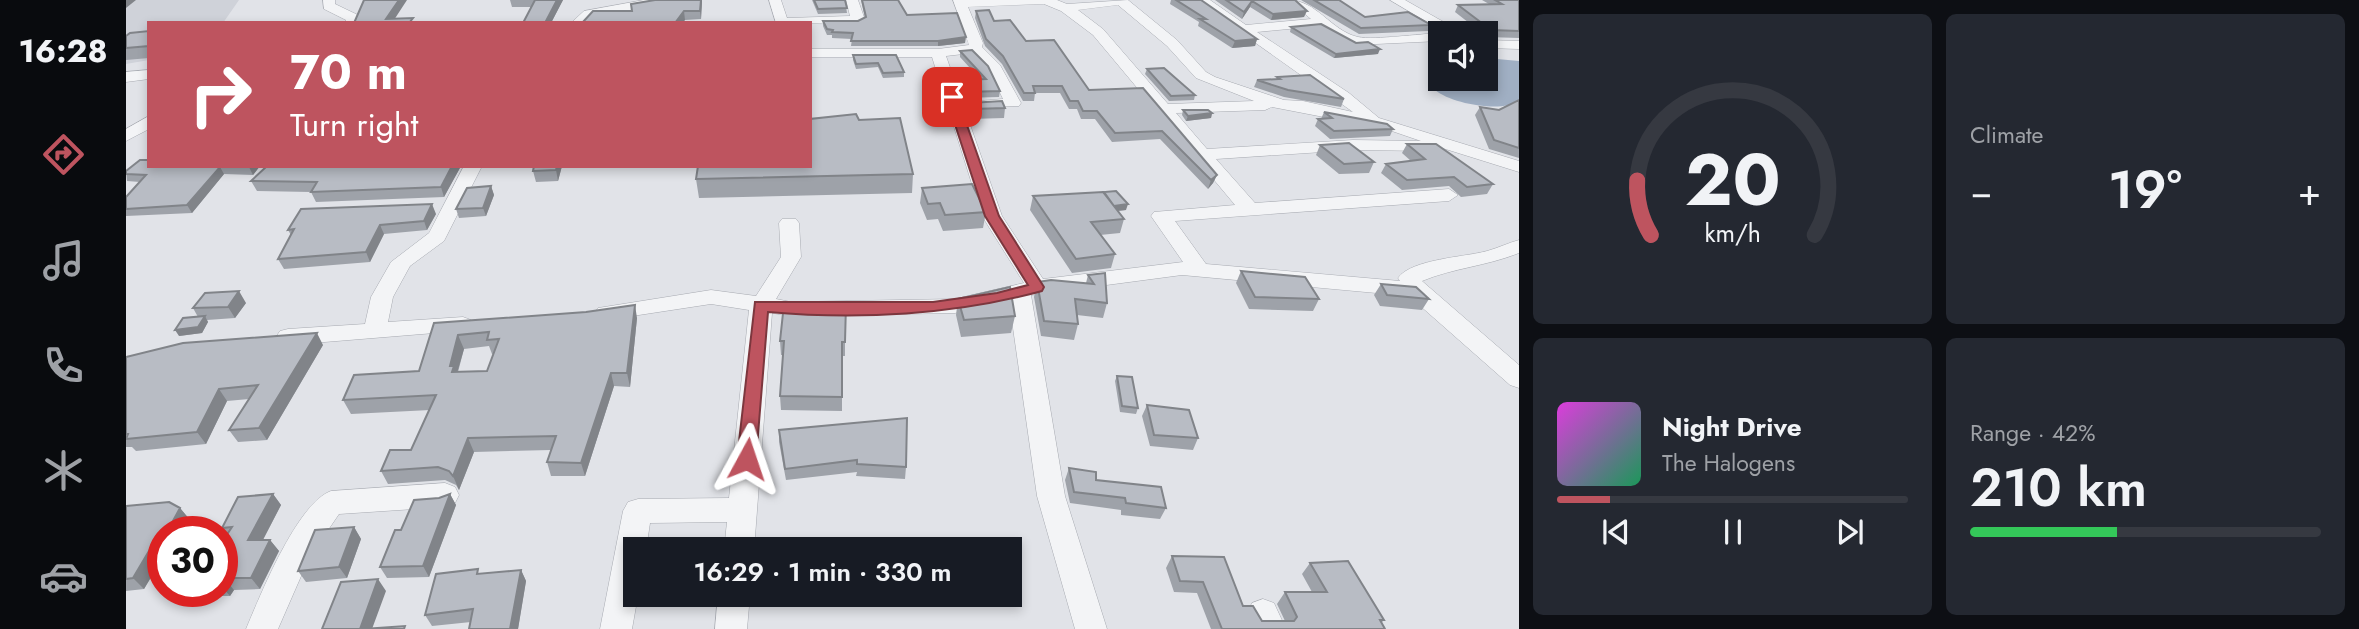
<!DOCTYPE html>
<meta charset="utf-8">
<style>
:root{--surface:#171b24;--page:#242831;--text:#f1f3f6;--muted:#9ea1a6;--line:#363941;--accent:#be545f}
body{margin:0;font-family:Jost,sans-serif;background:var(--page);color:var(--text);height:100vh;display:flex;flex-direction:column;font-size:26px;white-space:nowrap}
*{box-sizing:border-box;margin:0}
p{font-size:23px;color:var(--muted)}
.icon{flex:none;width:38px;height:38px;fill:none;stroke:currentColor;stroke-width:2;stroke-linecap:round;stroke-linejoin:round}
.map{position:relative;flex:1;overflow:hidden}
.panel{display:flex;flex-direction:column;gap:14px;padding:14px;background:#0d0f14;width:840px}
.panel>*{flex:none}
.hud{position:absolute;left:21px;top:21px;width:665px;height:147px;border-radius:0px;box-shadow:0 4px 10px #0003;background:#be545f;color:#fff;overflow:hidden}
.tools{position:absolute;left:1302px;top:21px;display:grid;gap:14px}
.tools a{display:grid;place-items:center;width:70px;height:70px;border-radius:0px;background:var(--surface);box-shadow:0 4px 10px #0003;font-size:35px}
.speed{position:absolute;left:21px;top:516px;display:flex;gap:14px;font-size:35px;font-weight:700;text-align:center}
.speed>*{display:grid;place-content:center;width:91px;height:91px;border-radius:50%;background:var(--surface);box-shadow:0 4px 10px #0003;line-height:1}
.speed .limit{border:10px solid #d22;background:#fff;color:#111}
.pin{position:absolute;display:grid;place-items:center;width:60px;height:60px;color:#fff;margin:-30px;border-radius:14px;box-shadow:0 4px 10px #0006}
.me{position:absolute;width:77px;margin:-38px;rotate:5deg;stroke-linejoin:round;filter:drop-shadow(0 0 5px #0008)}
.turn{display:flex;align-items:center;gap:24px;height:147px;padding:0 28px;font-size:32px}
.turn .icon{width:91px;height:91px;stroke-width:2.5}
.turn b{display:block;font-size:49px;line-height:60px}
.big{font-size:52px;font-weight:600;line-height:1.1}
.panel .card{flex:1;display:flex;flex-direction:column;justify-content:center;gap:10px;min-width:0;padding:0 24px;border-radius:10px;background:var(--page)}
.panel .dial{align-items:center;gap:0}
.dial svg{height:182px;overflow:visible;fill:none;stroke:var(--line);stroke-width:7;stroke-linecap:round;text-anchor:middle}
.dial text{fill:var(--text);stroke:none}
.song{display:flex;align-items:center;gap:21px}
.cover{width:84px;height:84px;border-radius:10px;background:linear-gradient(135deg,hsl(300 70% 55%),hsl(150 70% 35%))}
.played{height:7px;border-radius:4px;background:linear-gradient(90deg,var(--accent) 15%,var(--line) 15%)}
.keys{display:flex;justify-content:space-around;direction:ltr}
.heat{display:flex;justify-content:space-between;align-items:center;font-size:38px;direction:ltr}
.charge{height:10px;border-radius:5px;background:linear-gradient(90deg,#34c759 42%,var(--line) 0)}
.panel .tiles{flex:1;display:grid;gap:14px;grid-template-columns:repeat(2,1fr)}
.trip{position:absolute;left:497px;top:537px;width:399px;height:70px;border-radius:0px;background:var(--surface);box-shadow:0 4px 10px #0003;font-weight:600;line-height:70px;text-align:center}
main{display:flex;flex:1;min-height:0}
.tabs{display:flex;flex-direction:column;width:126px;justify-content:space-around;align-items:center;background:#090b0e;color:var(--muted)}
.tabs .icon{width:49px;height:49px}
.tabs .on{color:var(--accent)}
.tabs b{font-size:32px;color:var(--text)}
.map>svg:first-child{display:block}
.built{fill:#cfd2d9}
.water{fill:#a0afc3}
.lines{fill:none;stroke-linecap:round;stroke-linejoin:round}
.minor-casing{stroke:#a7aab1;stroke-width:1}
.minor{fill:#f3f4f6;fill-rule:evenodd}
.wall{fill:#9ea2a9;fill-rule:evenodd}
.shaded-wall{fill:#818489}
.building{fill:#b8bcc4;stroke:#818489;stroke-width:2;fill-rule:evenodd}
.route{fill:#be545f;stroke:#7c373e;stroke-width:2}
</style>
<main>
<nav class="tabs">
<b>16:28</b>
<svg class="icon on" aria-label="directions" viewBox="0 0 24 24"><path d="M12 3l9 9-9 9-9-9zM9 14v-3h6M13 9l2 2-2 2"/></svg>
<svg class="icon" aria-label="music" viewBox="0 0 24 24"><path d="M9 18V5l10-2v13"/><circle cx="6" cy="18" r="3"/><circle cx="16" cy="16" r="3"/></svg>
<svg class="icon" aria-label="phone" viewBox="0 0 24 24"><path d="M5 4h4l2 5-3 2q2 4 5 5l2-3 5 2v4C11 20 4 13 5 4z"/></svg>
<svg class="icon" aria-label="climate" viewBox="0 0 24 24"><path d="M12 3v18M4 7l16 10M4 17L20 7"/></svg>
<svg class="icon" aria-label="car" viewBox="0 0 24 24"><path d="M5 17H2v-5l4-1 3-4h7l3 4 3 1v5h-3M9 17h6M6 11h13"/><circle cx="7" cy="17" r="2"/><circle cx="17" cy="17" r="2"/></svg>
</nav>
<div class="map">
<svg width="1393" height="629" viewBox="0 0 1393 629">
<rect width="100%" height="100%" fill="#e1e3e8"/>
<path class="built" d="M0,0H113L97,23H23V60L0,64Z"/>
<path class="water" d="M1360,58L1393,61V102C1373,112 1326,104 1309,90L1310,80L1314,77L1360,79Z"/>
<g class="lines">
<defs>
<path id="minor" d="M197,0H209V4L232,15L233,23H219L220,20L198,9Z
M518,0H545L539,4L467,17L460,23H445L458,11Z
M643,0H655L661,18L724,16L720,0H732L739,20L732,24L650,23Z
M827,0H931L941,4L1002,0L1051,40L1080,72L1089,77L1158,100L1177,101L1227,112L1069,0H1084L1120,25L1185,19L1162,0C1191,0 1205,31 1232,37C1249,40 1294,34 1314,33H1316L1314,41L1229,45L1194,26L1131,32L1223,93L1253,118L1393,161V172L1313,147L1305,151L1227,150L1090,159L1129,203L1323,189L1332,195L1323,201L1049,221L1080,264L1274,281L1272,278C1285,259 1340,257 1361,251C1372,248 1382,243 1393,240V253C1361,266 1327,268 1296,281L1393,365V388L1384,385L1283,296L1056,275L905,295L939,496L981,629H949L911,496L883,300L829,313L665,316L646,313L628,550H598L601,522L524,523L520,550H509V595H512L506,629H474L497,511L502,502L512,499L603,498L623,310L585,304L480,320L472,318L469,313L472,308L585,290L630,296L655,257L653,223L656,219H670L673,223L675,257L650,299L665,302L829,299L898,283L856,216L806,57H684V49H812L843,45ZM918,4L935,11L967,35L1109,205L1028,212L1025,216L1057,262L917,279L876,216L820,56L846,53L863,70L877,99L840,102L838,105L840,108L893,106L895,103L874,65L856,47L857,43L842,7ZM992,5L1041,46L1070,78L1128,101L1042,104L977,29L952,10ZM1146,107L1260,129L1295,141L1227,140L1081,149L1050,113L1139,110Z
M1264,0H1279L1337,33H1320Z
M1360,40L1393,41V49L1360,48Z
M23,70V79L0,82V72Z
M23,116V129L0,141V129Z
M338,166H356L318,241L284,266L267,297L262,322L337,317L345,320L349,325L345,330L162,345L154,343L150,337L154,331L162,329L239,324L245,297L265,262L303,233Z
M319,483L329,487L333,495L329,503L319,507L213,514L183,558L152,629H120C134,596 171,503 205,491Z
M592,595H624L621,629H589Z
M1137,599L1148,603L1160,629H1128L1121,614L1126,603Z"/>
</defs>
<use href="#minor" class="minor-casing"/>
<use href="#minor" class="minor"/>
</g>
<path class="wall" d="M384,0H437L425,23H397L405,7H386Z
M576,0L575,19L559,20L556,23H456L506,11Z
M686,0H719L721,13L692,14Z
M735,0H772L781,15L839,43L812,46H725L726,39L706,38V35H701L697,26V21H732L739,18Z
M1045,0H1075L1131,39L1129,46L1106,48L1072,26L1073,22L1044,4Z
M1089,0H1169L1178,17L1145,20L1124,7L1116,19Z
M1175,0H1213L1239,17L1305,25L1302,31L1233,34Z
M1356,0H1393V38L1361,37L1360,36V33H1356L1329,12L1332,5L1363,4Z
M850,11L868,21L900,41L963,90L1017,88L1091,175L1087,183L1082,189L1034,139L986,142L969,119H955L951,109H943L934,93H909L908,101H897L876,64L859,46L849,18Z
M1165,27L1252,54L1208,58L1164,32Z
M23,31V58L0,60V36Z
M834,51L874,91L873,97L838,98L833,86L834,80L854,79L834,57Z
M727,55L778,72V77L757,78L752,67L730,69L727,60Z
M1021,69L1069,95L1068,100L1043,101L1019,74Z
M1151,77L1218,99L1215,107L1158,97L1128,87L1131,80L1150,79Z
M1393,100V158L1363,149L1349,115L1354,107L1373,110Z
M844,103L879,108L878,118L845,119L843,112Z
M1057,110L1086,113L1085,118L1060,121L1056,115Z
M1198,112L1267,129L1264,136L1204,139L1189,126L1192,119H1195Z
M733,120L787,174L786,193L573,198L570,179Z
M1281,144L1367,184L1361,194L1335,197L1323,186L1276,190L1255,173L1260,164L1285,161L1276,153Z
M1194,145L1248,162L1243,173L1213,174L1190,155Z
M23,166H134L127,175L98,174L66,213L0,216V197L14,182L1,181L0,171Z
M141,166H335L318,197L190,202L185,192L131,191L125,181Z
M436,166L432,181L410,182L407,171Z
M365,186L368,195L360,216L333,218L330,209Z
M796,188L860,212L857,228L817,231L812,219L801,220L794,203Z
M907,196L1000,210L991,211L998,219L994,233L974,235L989,254L985,268L946,273L904,210Z
M310,214L301,230L258,234L244,262L158,269L152,259L165,235L162,230Z
M1115,271L1193,299L1187,311L1123,309L1110,283Z
M962,275L981,303L977,318L951,315L952,324L948,340L915,336L908,297L911,282L960,283Z
M1255,284L1303,299L1296,310L1254,306L1248,295Z
M832,299L889,316L885,333L835,337L830,315Z
M120,303L109,318L81,320L82,322L76,333L53,336L72,317L67,308Z
M511,318L504,387L488,386L459,476H425L421,462L425,450L348,452L333,490L330,485L319,480L262,484L255,471L285,450L304,410L225,414L217,400L293,371L308,323ZM363,346L366,354H367L361,371L332,372L338,349Z
M654,341L719,342V356H716V411L655,410L654,396L657,355H655Z
M197,345L141,440L112,442L103,430L123,399L101,401L80,444L10,451L6,447H0V357Z
M991,376L1012,408L1010,414L994,412L989,381Z
M1021,405L1072,438L1067,450L1024,446L1016,416Z
M653,430L780,467L779,479L730,476L731,472L660,480L653,442Z
M943,468L1040,508L1034,519L995,515V510L944,503L939,480Z
M147,494L155,505L137,540H144L153,551L134,589L108,590L104,596H79L75,592H96V542L101,534L96,528Z
M324,494L330,505L303,577L261,578L254,567L275,530L313,498Z
M0,506L54,508L64,520L37,532V557L18,589L0,591Z
M228,527L235,539L221,578L180,582L172,571Z
M1046,556L1117,606L1136,621H1159L1151,604L1159,592H1186L1176,574L1184,563L1258,620L1255,623L1259,629H1085L1071,593L1048,592L1040,568Z
M395,570L400,581L392,629H343L345,622L306,626L299,615L355,574Z"/>
<path class="shaded-wall" d="M0,0H10L0,8Z
M273,0H281L266,23L260,19Z
M431,0H437L425,23H419Z
M575,0H576L575,19L574,11Z
M1126,1L1124,7L1116,19L1118,12Z
M558,11L559,20L556,23H549Z
M1181,11L1178,17L1145,20L1147,14Z
M840,37L839,43L812,46V41Z
M1131,39L1129,46L1106,48L1109,41Z
M1254,49L1252,54L1208,58L1210,54Z
M1086,113L1085,118L1060,121L1062,116Z
M124,166H134L127,175L123,167Z
M326,166H335L318,197L315,187Z
M431,166H436L432,181L430,170Z
M94,167L98,174L66,213L61,205Z
M1091,175L1087,183L1082,189L1085,180Z
M365,186L368,195L360,216L357,208Z
M306,204L310,214L301,230L298,221Z
M1002,204L1000,210L980,212L982,206Z
M254,225L258,234L244,262L240,252Z
M113,291L120,303L109,318L102,307Z
M509,305L511,318L504,387L501,373Z
M79,316L82,322L76,333L53,336L49,330Z
M191,333L197,345L141,440L133,428Z
M332,335L338,349L331,373V385L324,366Z
M485,373L488,386L459,476L455,463Z
M93,389L101,401L80,444L71,432Z
M342,438L348,452L333,490L327,476Z
M147,494L155,505L131,551L122,540Z
M324,494L330,505L303,577L297,566Z
M54,508L64,520L58,532H41Z
M228,527L235,539L221,578L213,567Z
M33,534L37,538V557L18,589L7,578Z
M144,540L153,551L134,589L125,578Z
M395,570L400,581L392,629H384Z
M98,578L108,590L104,596L96,587V581Z
M252,579L260,591L246,629H234Z"/>
<path class="building" d="M238,0H273L260,19L287,18L283,23H228Z
M409,0H431L419,23H397Z
M529,0H575L574,11H558L549,23H456L467,11H506L505,4Z
M688,0H719L721,8L692,9Z
M736,0H772L781,15L831,13L840,37L812,41H725L727,33L706,32L707,30L701,29L697,21H732L740,17Z
M1050,0H1075L1131,39L1109,41L1074,19H1080Z
M1100,0H1169L1181,11L1147,14L1126,1L1118,12Z
M1188,0H1213L1239,17L1282,12L1305,25L1235,28Z
M1369,0H1393V31L1365,30L1332,5L1376,4Z
M863,10L868,21L884,20L900,41L928,40L963,90L1017,88L1091,175L1085,180L1036,131L989,133L971,111H957L952,101H944L936,86H907L909,93H898L877,56L860,39L850,11Z
M1195,24L1230,43L1242,42L1254,49L1210,54L1165,27Z
M23,31V46L0,48V36L4,33Z
M846,50L862,66L874,91L839,92L834,80L860,79L834,51Z
M727,55H770L778,72L757,73L752,63L730,64Z
M1038,68L1069,95L1045,96L1021,69Z
M1184,75L1218,99L1162,90L1131,80L1154,79L1151,77Z
M1393,100V148L1368,140L1354,107L1373,110Z
M876,101L879,108L846,109L844,103Z
M1057,110H1082L1086,113L1062,116Z
M1198,112L1261,124L1267,129L1208,131L1192,119L1206,118Z
M730,114L733,120L774,118L787,174L570,179L572,166H684V119Z
M1223,143L1248,162L1218,164L1194,145Z
M1281,144H1310L1367,184L1341,187L1328,177L1281,180L1260,164L1299,159Z
M14,160H23V166H124L123,167H94L61,205L0,209V197L20,175L0,174V171Z
M141,166H326L315,187L185,192L191,182L125,181Z
M408,166H431L430,170L407,171Z
M846,184L860,212L819,215L814,203L802,204L796,188Z
M365,186L357,208L330,209L341,188Z
M990,191L1002,204L988,206L978,192Z
M977,192L998,219L965,222L989,254L950,259L907,196Z
M306,204L298,221L254,225L240,252L152,259L168,229L162,230L175,209Z
M1115,271L1179,277L1193,299L1129,297Z
M979,273L981,303L949,299L952,324L918,321L911,282L925,280L968,284L962,275Z
M1255,284L1290,287L1303,299L1261,295Z
M884,287L889,316L838,320L832,299Z
M113,291L102,307L67,308L79,293Z
M658,304H720L719,342H716V397L654,396L658,341H654Z
M509,305L501,373H485L455,463L421,462L430,436L342,438L327,476L323,471L312,467L255,471L264,450H285L310,395L217,400L228,375L293,371L308,323L460,312ZM363,332L361,340L373,339L361,371L326,372L328,366H324L332,335Z
M79,316L72,327L49,330L57,318Z
M191,333L133,428L103,430L132,385L93,389L71,432L0,439L2,434H0V357L57,343Z
M991,376L1006,377L1012,408L996,406Z
M1021,405L1063,410L1072,438L1028,435Z
M781,418L780,467L731,464V460L659,469L653,430Z
M943,468L970,472V480L1035,487L1040,508L1000,503L999,498L948,492Z
M147,494L122,540H144L125,578H98L96,581V542L106,527L96,528L112,497Z
M324,494L297,566L254,567L269,530H275L288,500L313,498Z
M43,502L54,508L41,532L33,534L7,578L0,579V506Z
M228,527L213,567L172,571L189,530Z
M1046,556L1098,557L1117,606H1127L1136,621H1168L1171,617L1159,592H1201L1184,563L1222,561L1258,620H1254L1259,629H1096L1077,582L1054,581Z
M352,569L351,574L395,570L384,629H343L347,609L299,615L310,574Z
M252,579L234,629H196L215,582Z
M279,626L278,629H237Z"/>
<path class="route" d="M826,94L831,97L873,216L918,287L916,291C829,315 732,320 642,312L630,459L628,464L621,466L614,464L611,459L629,302H807L871,293L902,285L859,216L820,97Z"/>
</svg>
<div class="tools">
<a><svg class="icon" aria-label="sound" viewBox="0 0 24 24"><path d="M4 9h4l5-4v14l-5-4H4zM17 9q2 3 0 6"/></svg></a>
</div>
<div class="speed"><div class="limit">30</div></div>
<div class="pin" style="left:826px;top:97px;background:#d93025"><svg class="icon" aria-label="arrive" viewBox="0 0 24 24"><path d="M6 21V4h12l-3 4 3 4H6"/></svg></div>
<svg class="me" style="left:621px;top:459px" viewBox="-20 -20 40 40"><path d="M0-17L14 15 0 8-14 15z" fill="#be545f" stroke="#fff" stroke-width="4"/></svg>
<div class="trip">16:29 · 1 min · 330 m</div>
<div class="hud">
<div class="turn"><svg class="icon" aria-label="right" viewBox="0 0 24 24"><path d="M7 20v-9h11M14 6l5 5-5 5"/></svg><div><b>70 m</b>Turn right</div></div>
</div>
</div>
<section class="panel">
<div class="tiles">
<div class="card dial"><svg viewBox="0 0 100 80">
<path d="M14 69A42 42 0 1 1 86 69"/>
<path d="M14 69A42 42 0 0 1 8 45" stroke="#be545f"/>
<text x="50" y="56" font-size="32" font-weight="700">20</text>
<text x="50" y="72" font-size="11">km/h</text>
</svg></div>
<div class="card"><p>Climate</p>
<div class="heat"><a>−</a><b class="big">19°</b><a>+</a></div>
</div>
<div class="card">
<div class="song"><i class="cover"></i><div><b>Night Drive</b><p>The Halogens</p></div></div>
<div class="played"></div>
<div class="keys"><svg class="icon" aria-label="previous" viewBox="0 0 24 24"><path d="M18 5L8 12l10 7zM5 5v14"/></svg><svg class="icon" aria-label="pause" viewBox="0 0 24 24"><path d="M8 5v14M16 5v14"/></svg><svg class="icon" aria-label="next" viewBox="0 0 24 24"><path d="M6 5l10 7-10 7zM19 5v14"/></svg></div>
</div>
<div class="card"><p>Range · 42%</p><b class="big">210 km</b><div class="charge"></div></div>
</div>
</section>
</main>
